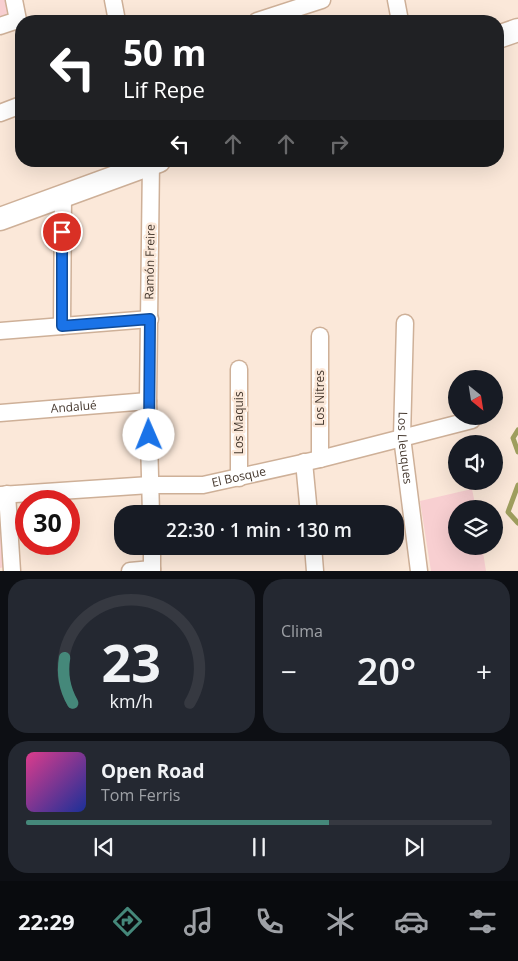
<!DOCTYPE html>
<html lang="es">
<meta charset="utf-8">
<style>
:root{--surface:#171b24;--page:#242831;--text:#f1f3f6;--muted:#9ea1a6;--line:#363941;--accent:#45887a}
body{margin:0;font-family:"Open Sans",sans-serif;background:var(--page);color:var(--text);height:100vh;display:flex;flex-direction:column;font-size:19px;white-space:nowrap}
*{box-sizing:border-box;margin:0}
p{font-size:16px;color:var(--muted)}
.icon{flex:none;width:28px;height:28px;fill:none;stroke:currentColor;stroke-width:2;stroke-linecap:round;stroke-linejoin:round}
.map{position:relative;height:571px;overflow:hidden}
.sheet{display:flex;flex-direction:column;gap:8px;padding:8px;background:#0d0f14;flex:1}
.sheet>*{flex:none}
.banner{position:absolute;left:15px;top:15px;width:489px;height:152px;border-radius:20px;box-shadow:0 5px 20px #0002;background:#202124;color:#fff;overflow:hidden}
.needle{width:32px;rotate:150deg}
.tools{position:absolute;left:448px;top:370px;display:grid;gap:10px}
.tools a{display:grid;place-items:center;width:55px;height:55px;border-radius:50%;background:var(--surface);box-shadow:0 5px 20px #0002;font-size:25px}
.speed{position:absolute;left:15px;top:490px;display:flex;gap:10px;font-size:25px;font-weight:700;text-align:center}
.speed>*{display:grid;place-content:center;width:65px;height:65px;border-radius:50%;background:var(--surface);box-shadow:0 5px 20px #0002;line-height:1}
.speed .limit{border:8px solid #d22;background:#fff;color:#111}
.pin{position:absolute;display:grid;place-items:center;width:42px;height:42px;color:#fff;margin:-21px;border:2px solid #fff;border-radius:50%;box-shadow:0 1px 5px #0007}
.me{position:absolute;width:55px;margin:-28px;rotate:359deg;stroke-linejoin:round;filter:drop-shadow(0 0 4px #0008)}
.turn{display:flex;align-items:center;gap:18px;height:105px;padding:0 25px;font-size:22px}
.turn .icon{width:65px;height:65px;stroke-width:2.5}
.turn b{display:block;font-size:35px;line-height:42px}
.lanes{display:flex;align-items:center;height:48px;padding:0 25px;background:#0003;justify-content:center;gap:25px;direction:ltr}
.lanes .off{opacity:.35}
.big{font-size:38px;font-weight:600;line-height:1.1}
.sheet .widget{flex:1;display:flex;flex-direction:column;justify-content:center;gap:8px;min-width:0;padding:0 18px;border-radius:20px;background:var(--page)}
.sheet .dial{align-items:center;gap:0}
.dial svg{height:130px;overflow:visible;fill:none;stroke:var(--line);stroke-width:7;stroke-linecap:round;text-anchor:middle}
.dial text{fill:var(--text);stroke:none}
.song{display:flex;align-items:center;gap:15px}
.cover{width:60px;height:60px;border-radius:8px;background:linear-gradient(135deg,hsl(330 70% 55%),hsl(230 70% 35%))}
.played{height:5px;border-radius:2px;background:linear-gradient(90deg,var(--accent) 65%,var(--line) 65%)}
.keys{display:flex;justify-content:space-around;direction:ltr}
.heat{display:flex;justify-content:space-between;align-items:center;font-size:28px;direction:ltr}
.sheet .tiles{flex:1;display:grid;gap:8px;grid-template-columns:1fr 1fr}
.widget:last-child{grid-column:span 2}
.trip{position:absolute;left:114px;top:505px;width:290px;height:50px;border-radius:20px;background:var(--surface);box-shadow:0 5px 20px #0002;font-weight:600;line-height:50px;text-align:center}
.tab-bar{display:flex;height:80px;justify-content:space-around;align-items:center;background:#090b0e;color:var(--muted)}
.tab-bar .icon{width:35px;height:35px}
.tab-bar .current{color:var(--accent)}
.tab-bar b{font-size:22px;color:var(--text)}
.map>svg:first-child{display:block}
.green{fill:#f8cfd1}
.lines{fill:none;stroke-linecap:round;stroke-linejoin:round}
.stream{stroke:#9e9e5e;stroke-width:5}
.street-casing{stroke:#ceb098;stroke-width:19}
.secondary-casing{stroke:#ceb098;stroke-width:25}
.street{stroke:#fff;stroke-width:16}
.secondary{stroke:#fff;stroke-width:22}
.route-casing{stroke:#114b97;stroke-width:12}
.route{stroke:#1a73e8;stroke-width:9}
.labels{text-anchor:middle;stroke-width:5;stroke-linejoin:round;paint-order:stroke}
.street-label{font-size:12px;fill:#44372d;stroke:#fbe8d9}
</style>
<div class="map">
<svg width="518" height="571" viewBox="0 0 518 571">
<rect width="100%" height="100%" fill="#fbe8d9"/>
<path class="green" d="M0,0H13L17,19L0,25Z
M472,489L476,509H456V546H482L486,571H431L420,501Z
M0,511L4,567L0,568Z"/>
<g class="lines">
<path class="stream" d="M518,430L513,438L518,452
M518,485L508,512L518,523"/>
<defs>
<g id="street">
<path d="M113,0L117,21"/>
<path d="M396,0L400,21"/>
<path d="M257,21L322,0"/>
<path d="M0,26L18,20L14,0"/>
<path d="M0,113L21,105"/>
<path d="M151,161L148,401L151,514"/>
<path id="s1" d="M405,323L402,437L419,571"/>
<path d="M62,326L63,195"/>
<path d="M0,331L150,319"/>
<path d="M239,369V478"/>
<path id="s2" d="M0,413L148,401"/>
<path d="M320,459V336"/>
<path d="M304,462L309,514"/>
<path d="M7,494L12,571"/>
<path id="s3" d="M0,495L150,485H203L320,459L472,420"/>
<path d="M152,546V571"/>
<path d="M313,546L315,571"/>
<path d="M130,571L152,569"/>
</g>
<path id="secondary" d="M498,37L518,30
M0,219L159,161"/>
</defs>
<use href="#street" class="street-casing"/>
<use href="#secondary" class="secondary-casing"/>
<use href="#street" class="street"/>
<use href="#secondary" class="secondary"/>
</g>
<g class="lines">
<defs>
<path id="route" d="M62,232V326L150,319L149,435"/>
</defs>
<use href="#route" class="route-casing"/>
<use href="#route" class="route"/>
</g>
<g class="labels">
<g class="street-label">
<text transform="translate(150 262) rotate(-89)" y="4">Ramón Freire</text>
<text transform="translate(320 398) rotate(-90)" y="4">Los Nitres</text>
<text dy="4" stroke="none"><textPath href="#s2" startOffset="74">Andalué</textPath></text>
<text transform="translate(239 423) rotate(-90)" y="4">Los Maquis</text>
<text dy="4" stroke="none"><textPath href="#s1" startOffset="125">Los Lleuques</textPath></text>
<text dy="4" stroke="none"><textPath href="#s3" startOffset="240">El Bosque</textPath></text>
</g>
</g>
</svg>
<div class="tools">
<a><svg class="needle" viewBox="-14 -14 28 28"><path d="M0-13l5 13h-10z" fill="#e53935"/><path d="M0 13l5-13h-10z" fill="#9ea1a6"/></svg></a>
<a><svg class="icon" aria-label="sound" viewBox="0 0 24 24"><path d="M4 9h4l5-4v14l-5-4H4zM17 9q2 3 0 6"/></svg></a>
<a><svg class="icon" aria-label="layers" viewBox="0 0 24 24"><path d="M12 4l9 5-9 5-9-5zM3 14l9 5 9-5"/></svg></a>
</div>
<div class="speed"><div class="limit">30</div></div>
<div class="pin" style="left:62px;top:232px;background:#d93025"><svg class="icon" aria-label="arrive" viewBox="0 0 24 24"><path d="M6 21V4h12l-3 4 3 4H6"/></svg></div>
<svg class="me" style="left:149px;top:435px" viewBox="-20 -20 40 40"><circle r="19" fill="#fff"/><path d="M0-13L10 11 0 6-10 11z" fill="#1a73e8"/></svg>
<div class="trip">22:30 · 1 min · 130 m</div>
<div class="banner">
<div class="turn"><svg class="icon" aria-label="left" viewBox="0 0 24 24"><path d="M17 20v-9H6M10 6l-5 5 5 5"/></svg><div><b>50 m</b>Lif Repe</div></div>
<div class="lanes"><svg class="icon" aria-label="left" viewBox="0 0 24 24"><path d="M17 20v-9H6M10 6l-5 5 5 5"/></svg><svg class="icon off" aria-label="ahead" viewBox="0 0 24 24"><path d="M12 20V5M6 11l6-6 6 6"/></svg><svg class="icon off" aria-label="ahead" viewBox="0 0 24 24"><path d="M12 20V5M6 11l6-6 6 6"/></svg><svg class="icon off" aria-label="right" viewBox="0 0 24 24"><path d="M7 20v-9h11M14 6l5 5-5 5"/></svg></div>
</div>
</div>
<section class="sheet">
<div class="tiles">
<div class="widget dial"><svg viewBox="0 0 100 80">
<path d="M14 69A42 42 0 1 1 86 69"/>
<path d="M14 69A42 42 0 0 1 9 41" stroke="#45887a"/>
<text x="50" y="56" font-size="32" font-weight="700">23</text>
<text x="50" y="72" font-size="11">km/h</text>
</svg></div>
<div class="widget"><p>Clima</p>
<div class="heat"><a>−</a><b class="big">20°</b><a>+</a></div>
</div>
<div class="widget">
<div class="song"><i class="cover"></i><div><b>Open Road</b><p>Tom Ferris</p></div></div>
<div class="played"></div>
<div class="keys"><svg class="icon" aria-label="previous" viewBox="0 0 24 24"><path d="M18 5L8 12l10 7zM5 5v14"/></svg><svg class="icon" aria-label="pause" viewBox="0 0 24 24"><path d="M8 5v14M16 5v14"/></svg><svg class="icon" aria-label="next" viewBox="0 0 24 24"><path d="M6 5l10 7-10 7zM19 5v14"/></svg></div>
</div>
</div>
</section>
<nav class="tab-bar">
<b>22:29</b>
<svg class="icon current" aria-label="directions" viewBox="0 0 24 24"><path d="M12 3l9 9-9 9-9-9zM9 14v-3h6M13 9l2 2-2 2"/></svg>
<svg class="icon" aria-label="music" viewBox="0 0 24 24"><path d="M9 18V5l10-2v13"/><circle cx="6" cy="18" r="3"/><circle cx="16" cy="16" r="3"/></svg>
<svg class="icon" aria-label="phone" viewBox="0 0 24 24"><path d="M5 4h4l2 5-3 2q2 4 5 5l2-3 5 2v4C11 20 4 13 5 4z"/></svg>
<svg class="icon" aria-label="climate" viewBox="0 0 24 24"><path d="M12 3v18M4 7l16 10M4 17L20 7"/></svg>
<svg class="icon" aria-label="car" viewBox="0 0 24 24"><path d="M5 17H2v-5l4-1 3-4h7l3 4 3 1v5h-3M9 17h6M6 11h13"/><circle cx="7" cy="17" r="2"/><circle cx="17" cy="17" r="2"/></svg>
<svg class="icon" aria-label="filters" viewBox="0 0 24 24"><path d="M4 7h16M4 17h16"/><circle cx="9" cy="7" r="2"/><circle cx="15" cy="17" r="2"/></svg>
</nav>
